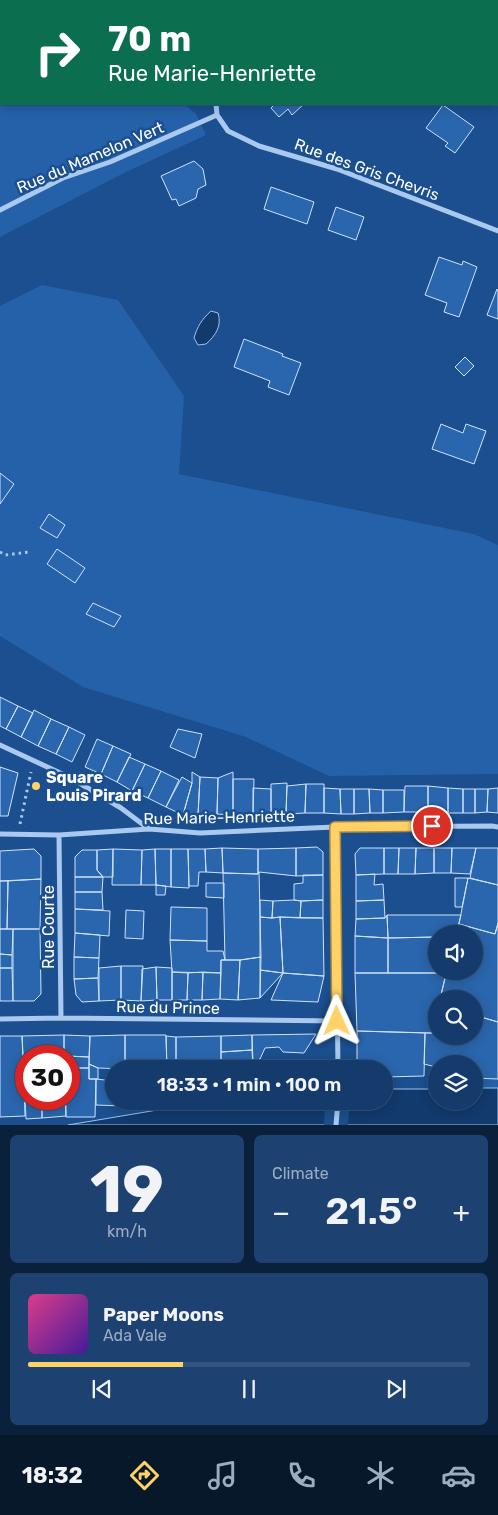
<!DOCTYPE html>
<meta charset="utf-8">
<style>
:root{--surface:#143b6b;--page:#1d4271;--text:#f1f3f6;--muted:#9dadc1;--line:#33557e;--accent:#ffd166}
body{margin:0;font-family:Rubik,sans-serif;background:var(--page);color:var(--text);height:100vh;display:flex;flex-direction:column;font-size:19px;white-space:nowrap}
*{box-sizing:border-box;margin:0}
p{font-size:16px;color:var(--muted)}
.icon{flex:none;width:28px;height:28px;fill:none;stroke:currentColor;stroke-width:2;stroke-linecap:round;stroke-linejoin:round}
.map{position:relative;height:1125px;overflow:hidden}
.details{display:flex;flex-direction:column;gap:10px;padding:10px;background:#0b203b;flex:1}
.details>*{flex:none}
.banner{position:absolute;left:0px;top:0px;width:499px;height:105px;box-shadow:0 2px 12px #0003,0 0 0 1px var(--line);background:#0b6e4f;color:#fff;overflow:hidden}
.fabs{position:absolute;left:428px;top:925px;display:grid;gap:10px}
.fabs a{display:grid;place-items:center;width:55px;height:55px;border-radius:50%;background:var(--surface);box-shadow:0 2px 12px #0003,0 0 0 1px var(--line);font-size:25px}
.speed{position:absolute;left:15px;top:1045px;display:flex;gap:10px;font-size:25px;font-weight:700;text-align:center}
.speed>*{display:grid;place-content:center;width:65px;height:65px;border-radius:50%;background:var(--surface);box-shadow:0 2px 12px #0003,0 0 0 1px var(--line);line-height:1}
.speed .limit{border:8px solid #d22;background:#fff;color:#111}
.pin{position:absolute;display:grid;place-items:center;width:42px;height:42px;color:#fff;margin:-21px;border:2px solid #fff;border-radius:50%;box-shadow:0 1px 5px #0007}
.me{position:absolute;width:55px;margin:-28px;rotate:359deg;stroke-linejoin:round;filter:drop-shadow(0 0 4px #0008)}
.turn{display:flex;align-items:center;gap:18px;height:105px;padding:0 25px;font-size:22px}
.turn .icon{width:65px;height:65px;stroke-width:2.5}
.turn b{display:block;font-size:35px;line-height:42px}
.big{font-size:38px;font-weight:600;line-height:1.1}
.details .card{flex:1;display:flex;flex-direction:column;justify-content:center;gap:8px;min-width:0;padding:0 18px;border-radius:8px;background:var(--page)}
.details .dial{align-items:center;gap:0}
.dial b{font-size:65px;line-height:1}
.song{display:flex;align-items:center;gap:15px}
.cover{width:60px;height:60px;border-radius:8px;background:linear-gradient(135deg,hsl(330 70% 55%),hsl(260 70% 35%))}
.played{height:5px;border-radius:2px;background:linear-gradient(90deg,var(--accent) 35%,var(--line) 35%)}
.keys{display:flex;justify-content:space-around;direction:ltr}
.heat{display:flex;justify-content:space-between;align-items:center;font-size:28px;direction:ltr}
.details .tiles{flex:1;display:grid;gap:10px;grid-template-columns:1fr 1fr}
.card:last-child{grid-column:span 2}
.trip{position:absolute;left:105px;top:1060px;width:288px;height:50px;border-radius:25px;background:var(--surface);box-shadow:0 2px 12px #0003,0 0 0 1px var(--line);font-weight:600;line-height:50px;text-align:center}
.tab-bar{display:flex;height:80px;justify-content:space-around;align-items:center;background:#08182b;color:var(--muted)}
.tab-bar .icon{width:35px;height:35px}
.tab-bar .current{color:var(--accent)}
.tab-bar b{font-size:22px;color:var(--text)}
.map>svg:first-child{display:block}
.green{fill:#2461a8}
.water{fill:#123a6d;stroke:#9cc4f0}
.pier{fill:#1b4f8f}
.building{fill:#2a66ad;stroke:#cfe3fa}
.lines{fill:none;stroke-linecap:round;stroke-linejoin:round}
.path{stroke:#a9c9ee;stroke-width:3;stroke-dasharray:2.5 4;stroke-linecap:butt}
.street{stroke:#a9c9ee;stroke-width:5}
.route-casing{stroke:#a68842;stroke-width:12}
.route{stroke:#ffd166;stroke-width:9}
.poi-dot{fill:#ffd166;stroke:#1b4f8f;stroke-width:2}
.labels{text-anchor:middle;stroke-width:5;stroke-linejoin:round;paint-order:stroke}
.street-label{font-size:16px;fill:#fff;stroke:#1b4f8f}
.poi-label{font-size:16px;font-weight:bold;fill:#fff;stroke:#1b4f8f;text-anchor:start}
</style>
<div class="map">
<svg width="498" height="1125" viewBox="0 0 498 1125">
<rect width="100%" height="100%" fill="#1b4f8f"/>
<path class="green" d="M0,0H110L109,1H1V104H184L196,114L206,135L124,173L0,237Z
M42,285L118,300L184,396L179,474L474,534L498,545V774L329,776L246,737L83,687L0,636V306Z
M474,1079H498V1088H474Z"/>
<path class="water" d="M211,311L218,313C222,326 216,335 206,344L198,345L194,338C197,327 202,319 211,311Z
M474,1088H498V1125H68L211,1101H384V1089H436V1101H474Z"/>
<path class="pier" d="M325,1101H350L348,1125H324Z"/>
<path class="building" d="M275,104H304L292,115L288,109L279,117L271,108Z
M443,105L474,127L455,153L445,146L448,143L426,128Z
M194,161L203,169L206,185L198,189L196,198L179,206L176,199L172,200L161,176Z
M271,187L314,202L307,224L264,209Z
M336,207L364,217L356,240L328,230Z
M439,257L462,265L463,261L477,267L459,317L444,312L447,303L425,295Z
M497,289L498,290V319L487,315Z
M244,339L283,354L282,356L301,363L289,395L268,387L270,381L234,367Z
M465,357L474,366L464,376L455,367Z
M441,424L463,433L466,424L486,431L474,464L432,449Z
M0,473L14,484L0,504Z
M49,514L65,525L57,538L40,528Z
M57,549L85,568L75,583L47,564Z
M93,603L121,616L114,627L86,614Z
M0,697L18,706L6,729L0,726Z
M18,706L33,713L21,737L6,729Z
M34,710L51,719L38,746L21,737Z
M51,719L69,727L56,754L38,746Z
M69,727L85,735L72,762L56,754Z
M178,729L202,734L195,758L170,747Z
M97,739L113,746L101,774L85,767Z
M113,746L131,754L117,782L101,774Z
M129,757L145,764L132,791L117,782Z
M145,764L161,771L148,798L132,791Z
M0,767L18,773L8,816H0Z
M161,771L179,780L166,807L148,798Z
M192,772L200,777L198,815H183L192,783Z
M233,772V815L217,814L218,778Z
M182,777L192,783L183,815L166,807Z
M200,777L218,778L217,814L198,815Z
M233,779H254L253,813L233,815Z
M287,783L286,814H271V784Z
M306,784L305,813L286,814L287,786Z
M306,784H324V813H305Z
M405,786H428V812H404Z
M428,786L448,788V813L428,812Z
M253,788L271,789V814L253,813Z
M324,788L340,789L341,814L324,813Z
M448,788L463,789V813H448Z
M498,788V813L487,812L488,789Z
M340,789H354V814H341Z
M354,789H369L370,813L354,814Z
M369,789L383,790V813H370Z
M463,789H475V813H463Z
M475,789H488L487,812L475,813Z
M383,790H404V812L383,813Z
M317,847L323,852V875L296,876V848Z
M222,848L258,849V874L223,873Z
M222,848L223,873L206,872L205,849Z
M296,848V876L259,872L258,874V849Z
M360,848H384V874L356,875L355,854Z
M384,848H399L398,874H384Z
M399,848H416L415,874H398Z
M416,848H434V873L415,874Z
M434,848H452L451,873H434Z
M452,848H476L470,874L451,873Z
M476,848H498V885L470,878Z
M34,849L41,856V879L0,881V851Z
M113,849L142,850L141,885H112Z
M113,849V877H103L97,870V850Z
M155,849L156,885H141L142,850Z
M155,849H171V887L156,885Z
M171,849H188L189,888L171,887Z
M188,849H205L206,872H199L198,886H189Z
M82,850H97V870L103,877H75V857Z
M259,872L261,957L240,960H225L223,873L258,874Z
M375,874L374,885L383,884L384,900L356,901V875Z
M303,875H323V900L301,901L294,900V884L303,883Z
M75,877H103L102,892H75Z
M455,878H468L462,907H455Z
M468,878L498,885V923L495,934L459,924Z
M41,879L40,929H7L8,881Z
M0,881H8L7,929H0Z
M206,883H224V898L206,897Z
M156,885L166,886L165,895H156Z
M75,892H102L103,910L75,909Z
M260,900L273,901L272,918L260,917Z
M294,900L301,901L300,918L280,917L272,918L273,901Z
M323,900V918H300L301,901Z
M384,900L385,918L356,919V901Z
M171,907L207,908V941L170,940Z
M75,909L110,911L109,936L75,933Z
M126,910L144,911L143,939L125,938Z
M387,915H461L456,934H436V937L388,938Z
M387,915L388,938L355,936L356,919L385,918Z
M260,917L272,918L280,917L283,973L260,970Z
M280,917L323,918L324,976L283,973Z
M498,923V1022L474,1015V999H440L447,971H474V934H456L459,924L495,934Z
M0,929H13L12,955L0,954Z
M13,929H40L41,994L34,1001H13Z
M75,933L100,935L99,958L74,957Z
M355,936L388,938V973H355Z
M436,937V971H447L446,973H388V938Z
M170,940L207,941V951H223L225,960H221V973L172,972Z
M0,954L12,955V968H0Z
M74,957L99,958L98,978L74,979Z
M261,957L260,998L238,1000L240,960Z
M221,960H240L238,1000L220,999Z
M121,966V1000L99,1001V968Z
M121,966H143L141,1001L121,1000Z
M156,967L157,1000L141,1001L142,969Z
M156,967L172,968V1000H157Z
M0,968H12L13,1001H0Z
M260,970L283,973L260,998Z
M172,972L188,973L187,1000H172Z
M203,972L202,1000H187L188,973Z
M203,972L221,973L220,999L202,1000Z
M283,973L324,976L318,1002L271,1000Z
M355,973H446L440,999H436V1014L432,1033L357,1031Z
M98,978L99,1001L82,1002L76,995L74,979Z
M436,1014V1036H474V1015L498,1022V1079L474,1078V1064H436V1067L424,1064L425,1033H432Z
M357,1031L425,1033L424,1076L384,1077V1069H357Z
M316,1034L304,1053L283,1052L279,1047L265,1048L260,1059L253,1062L252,1035Z
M64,1035L90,1036L89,1057L64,1056Z
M64,1035V1056H26V1069H24L22,1036Z
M125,1035H166L167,1069H125Z
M125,1035V1069L98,1068L89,1064L90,1036Z
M252,1035V1050L221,1052V1036Z
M0,1036H22L25,1116L0,1117Z
M166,1036L176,1037V1069H167Z
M221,1036V1069H176V1037Z
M252,1050L253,1069H221V1052Z
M69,1056L89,1057V1068H69Z
M260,1059L261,1065L269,1069H253V1062Z
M89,1064L98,1068V1079H89Z
M69,1068H89V1079H96L95,1117H66L65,1099H69Z
M24,1075H26V1099H42V1118L26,1119Z
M96,1079L114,1081V1101H124V1106L96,1105Z
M124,1101H165L124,1106Z
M66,1103V1116L42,1118V1104Z"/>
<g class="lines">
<path class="path" d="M0,552L5,555L30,552
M20,824L31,772"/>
<path class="street" d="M239,1L240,0
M216,104L217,115L228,131L259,146L337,169L498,231
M0,210L63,178L110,162L217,115
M0,745L71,778L121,808L149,829
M335,827L338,1069
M0,834L59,835L149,829L200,833L335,827L492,826L498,827
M59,835L61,1018
M0,1019L61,1018L337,1021
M336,1125L338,1101"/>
</g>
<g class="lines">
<defs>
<path id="route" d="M337,1021L335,827L432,826"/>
</defs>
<use href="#route" class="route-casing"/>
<use href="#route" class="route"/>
</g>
<circle class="poi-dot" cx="36" cy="786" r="5"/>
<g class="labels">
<g class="street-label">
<text transform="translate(90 157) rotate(-23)" y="6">Rue du Mamelon Vert</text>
<text transform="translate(367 169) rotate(20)" y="6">Rue des Gris Chevris</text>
<text transform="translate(219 817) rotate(-1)" y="6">Rue Marie-Henriette</text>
<text transform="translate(48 927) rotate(-90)" y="6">Rue Courte</text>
<text transform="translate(168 1007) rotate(1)" y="6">Rue du Prince</text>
</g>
<g class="poi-label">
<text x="46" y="783">Square<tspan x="46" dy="18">Louis Pirard</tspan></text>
</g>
</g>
</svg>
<div class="fabs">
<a><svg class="icon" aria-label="sound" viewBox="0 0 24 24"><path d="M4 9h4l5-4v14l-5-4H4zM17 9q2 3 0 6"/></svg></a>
<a><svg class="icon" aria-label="search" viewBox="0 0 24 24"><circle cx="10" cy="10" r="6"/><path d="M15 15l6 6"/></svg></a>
<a><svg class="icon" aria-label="layers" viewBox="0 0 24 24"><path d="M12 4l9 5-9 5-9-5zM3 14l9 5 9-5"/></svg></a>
</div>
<div class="speed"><div class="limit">30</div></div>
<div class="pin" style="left:432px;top:826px;background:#d93025"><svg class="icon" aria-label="arrive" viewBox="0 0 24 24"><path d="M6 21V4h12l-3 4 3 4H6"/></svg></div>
<svg class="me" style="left:337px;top:1021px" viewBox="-20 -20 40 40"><path d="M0-17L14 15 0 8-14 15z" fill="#ffd166" stroke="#fff" stroke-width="4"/></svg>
<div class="trip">18:33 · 1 min · 100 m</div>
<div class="banner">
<div class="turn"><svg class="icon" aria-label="right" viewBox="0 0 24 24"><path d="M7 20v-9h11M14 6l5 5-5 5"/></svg><div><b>70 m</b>Rue Marie-Henriette</div></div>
</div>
</div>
<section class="details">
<div class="tiles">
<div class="card dial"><b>19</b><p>km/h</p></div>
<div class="card"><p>Climate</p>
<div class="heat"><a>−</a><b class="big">21.5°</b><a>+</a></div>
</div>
<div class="card">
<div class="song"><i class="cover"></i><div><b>Paper Moons</b><p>Ada Vale</p></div></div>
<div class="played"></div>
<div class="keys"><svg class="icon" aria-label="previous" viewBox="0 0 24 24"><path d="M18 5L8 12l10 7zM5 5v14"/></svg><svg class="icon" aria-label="pause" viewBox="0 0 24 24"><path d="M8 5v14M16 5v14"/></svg><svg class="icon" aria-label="next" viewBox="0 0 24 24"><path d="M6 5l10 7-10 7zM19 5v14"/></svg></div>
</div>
</div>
</section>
<nav class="tab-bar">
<b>18:32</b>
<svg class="icon current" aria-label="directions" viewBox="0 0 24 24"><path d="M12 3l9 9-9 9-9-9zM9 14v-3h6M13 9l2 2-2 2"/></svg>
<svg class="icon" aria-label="music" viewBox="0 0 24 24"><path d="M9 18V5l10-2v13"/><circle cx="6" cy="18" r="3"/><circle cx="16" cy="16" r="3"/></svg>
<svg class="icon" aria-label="phone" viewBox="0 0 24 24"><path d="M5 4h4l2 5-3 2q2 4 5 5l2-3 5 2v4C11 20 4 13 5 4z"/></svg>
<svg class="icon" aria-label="climate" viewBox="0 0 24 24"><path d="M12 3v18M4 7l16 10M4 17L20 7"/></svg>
<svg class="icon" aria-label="car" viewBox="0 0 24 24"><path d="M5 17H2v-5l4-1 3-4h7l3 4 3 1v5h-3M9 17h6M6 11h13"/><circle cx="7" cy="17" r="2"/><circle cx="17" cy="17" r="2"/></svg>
</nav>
